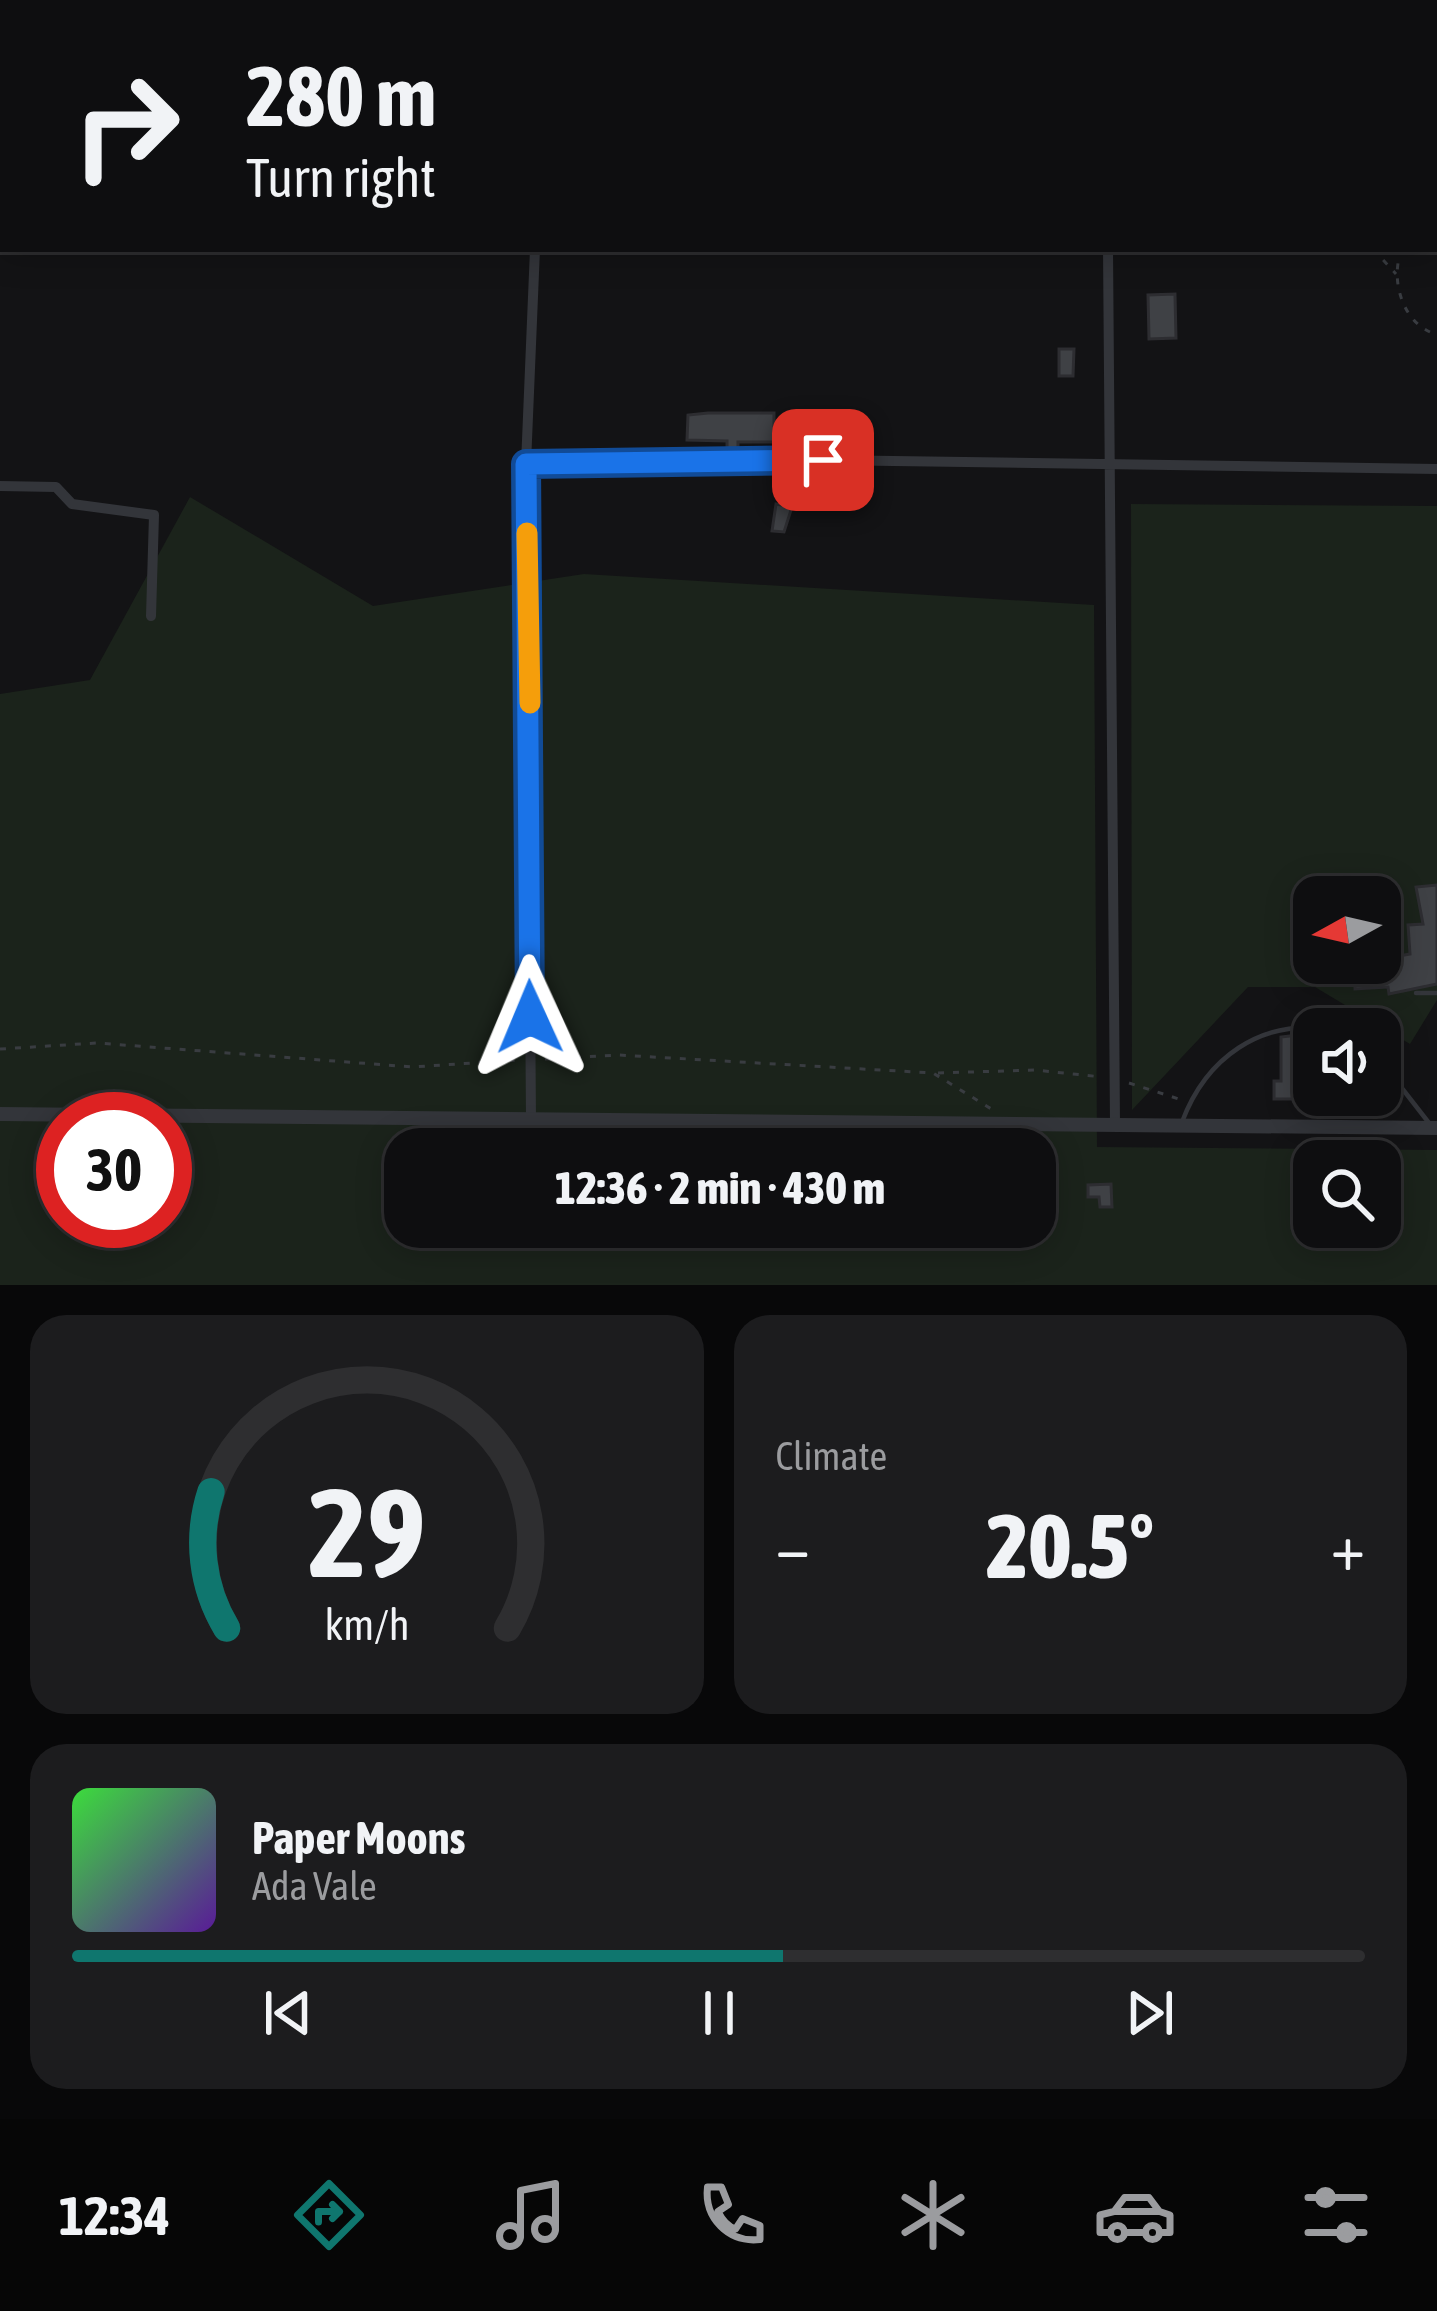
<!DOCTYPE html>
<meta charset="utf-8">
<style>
:root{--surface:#0e0e10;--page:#1c1c1e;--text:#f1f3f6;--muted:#9b9c9f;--line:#2e2e30;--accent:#0f766e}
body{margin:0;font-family:"Asap Condensed",sans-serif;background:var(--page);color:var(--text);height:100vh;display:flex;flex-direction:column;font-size:45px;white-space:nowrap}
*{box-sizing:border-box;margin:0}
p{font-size:39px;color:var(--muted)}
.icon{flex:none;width:66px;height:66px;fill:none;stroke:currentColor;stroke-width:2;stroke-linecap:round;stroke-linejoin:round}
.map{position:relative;height:1285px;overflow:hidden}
.panel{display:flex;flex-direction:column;gap:30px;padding:30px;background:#080809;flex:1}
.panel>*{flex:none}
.guide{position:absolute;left:0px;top:0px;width:1437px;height:252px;box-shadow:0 6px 30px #0003,0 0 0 3px var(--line);background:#0e0e10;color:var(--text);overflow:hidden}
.needle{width:78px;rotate:262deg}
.tools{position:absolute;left:1293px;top:876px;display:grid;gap:24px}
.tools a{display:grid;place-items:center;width:108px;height:108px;border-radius:24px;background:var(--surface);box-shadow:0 6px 30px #0003,0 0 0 3px var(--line);font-size:60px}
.speed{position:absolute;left:36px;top:1092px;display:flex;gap:24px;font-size:60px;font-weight:700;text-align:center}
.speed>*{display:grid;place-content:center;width:156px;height:156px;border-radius:50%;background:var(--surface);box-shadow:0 6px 30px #0003,0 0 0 3px var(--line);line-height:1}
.speed .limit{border:18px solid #d22;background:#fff;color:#111}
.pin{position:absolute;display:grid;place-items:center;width:102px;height:102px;color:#fff;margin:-51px;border-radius:24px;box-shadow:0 6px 18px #0006}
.me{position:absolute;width:132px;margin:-66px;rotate:359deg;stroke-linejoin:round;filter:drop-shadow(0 0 9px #0008)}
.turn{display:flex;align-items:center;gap:42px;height:252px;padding:0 48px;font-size:54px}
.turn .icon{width:156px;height:156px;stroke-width:2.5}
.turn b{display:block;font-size:84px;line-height:102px}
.big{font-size:90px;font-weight:800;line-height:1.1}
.panel .card{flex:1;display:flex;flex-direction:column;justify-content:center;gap:18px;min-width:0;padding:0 42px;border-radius:36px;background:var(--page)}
.panel .dial{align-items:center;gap:0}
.dial svg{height:312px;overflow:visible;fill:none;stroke:var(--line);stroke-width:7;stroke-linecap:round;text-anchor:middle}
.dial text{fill:var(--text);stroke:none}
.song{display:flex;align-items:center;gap:36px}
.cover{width:144px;height:144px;border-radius:18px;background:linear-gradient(135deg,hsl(120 70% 55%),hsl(270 70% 35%))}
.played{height:12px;border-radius:6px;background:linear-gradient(90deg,var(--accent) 55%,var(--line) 55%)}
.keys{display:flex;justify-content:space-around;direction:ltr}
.heat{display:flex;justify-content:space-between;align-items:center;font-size:66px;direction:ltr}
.panel .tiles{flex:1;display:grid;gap:30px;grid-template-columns:1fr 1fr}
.card:last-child{grid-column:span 2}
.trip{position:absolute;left:384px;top:1128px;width:672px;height:120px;border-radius:36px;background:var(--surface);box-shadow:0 6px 30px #0003,0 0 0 3px var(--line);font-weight:800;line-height:120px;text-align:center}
.menu{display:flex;height:192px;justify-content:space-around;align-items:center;background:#060606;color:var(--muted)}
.menu .icon{width:84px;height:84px}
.menu .current{color:var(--accent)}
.menu b{font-size:54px;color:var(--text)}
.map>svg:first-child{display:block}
.green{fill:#1b231b;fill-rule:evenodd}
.water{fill:#283339}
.building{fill:#3f4145;stroke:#2d2d31;stroke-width:3}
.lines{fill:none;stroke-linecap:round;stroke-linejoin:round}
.path{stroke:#393c41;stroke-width:3;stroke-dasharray:6 9;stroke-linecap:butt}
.service{stroke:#33353a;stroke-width:4.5}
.minor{stroke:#33353a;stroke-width:10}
.tertiary{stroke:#33353a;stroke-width:14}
.route-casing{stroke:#114b97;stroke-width:30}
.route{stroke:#1a73e8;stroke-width:21}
.slow{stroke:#f59e0b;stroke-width:21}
</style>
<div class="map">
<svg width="1437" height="1285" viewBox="0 0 1437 1285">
<rect width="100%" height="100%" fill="#131315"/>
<path class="green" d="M882,0H1093V3H882Z
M190,497L373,606L584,574L1094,605L1097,1147L1437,1150V1285H0V694L90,680ZM63,1119H165V1221H63ZM405,1149H1035V1227H405ZM1314,1161H1380V1227H1314Z
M1131,504L1437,506V1000L1410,1044L1315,987H1248L1132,1110ZM1314,897H1380V963H1314Z"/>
<path class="water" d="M218,0H407V3H218Z"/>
<path class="building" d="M1175,294L1176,338L1149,339L1148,295Z
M1059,349H1074L1073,376H1059Z
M708,413H774V442H738V449H727V441L687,440L688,415Z
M776,504L792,507L784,532L772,531Z
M1437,885V984L1389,994L1388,987L1355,989L1354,964L1410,954L1408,925L1423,924L1416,887Z
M1298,1035V1081H1308V1099H1274V1081H1281V1037Z
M1111,1184L1112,1207H1100L1099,1197H1088V1185Z"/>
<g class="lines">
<path class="path" d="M1279,0H1302
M1334,0L1336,3
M1391,0L1401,3
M1434,91L1437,98
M1434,156L1437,142
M1373,249L1396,274
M1402,249C1390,277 1401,319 1430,332
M0,1049L97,1043L413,1067L518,1060
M545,1059L618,1055L933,1073L993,1110
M938,1073L1035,1070L1102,1077
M1129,1083L1182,1100"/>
<path class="service" d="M1416,993H1437
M1380,1060L1429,1123
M1182,1122C1206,1058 1260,1019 1330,1029"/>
<path class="minor" d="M542,0V3
M1104,0V3
M1434,235H1437
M1108,249L1115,1124
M526,464L823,460L1437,469
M0,486L56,487L72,504L154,515L151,616
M531,1119L526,464L535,249"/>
<path class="tertiary" d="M0,1114L1437,1128"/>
</g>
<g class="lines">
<defs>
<path id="route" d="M530,1017L526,464L823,460"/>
</defs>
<use href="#route" class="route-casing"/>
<use href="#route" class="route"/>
<path class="slow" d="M527,533L530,703"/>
</g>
</svg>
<div class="tools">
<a><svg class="needle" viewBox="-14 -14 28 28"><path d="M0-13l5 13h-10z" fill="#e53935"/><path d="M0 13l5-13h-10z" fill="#9b9c9f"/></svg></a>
<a><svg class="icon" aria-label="sound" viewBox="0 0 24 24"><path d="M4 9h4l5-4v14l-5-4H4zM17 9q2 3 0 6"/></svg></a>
<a><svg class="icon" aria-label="search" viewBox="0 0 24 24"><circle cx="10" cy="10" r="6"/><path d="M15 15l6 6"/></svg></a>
</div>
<div class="speed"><div class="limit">30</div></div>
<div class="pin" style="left:823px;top:460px;background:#d93025"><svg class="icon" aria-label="arrive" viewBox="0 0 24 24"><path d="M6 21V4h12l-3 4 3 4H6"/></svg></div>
<svg class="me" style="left:530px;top:1017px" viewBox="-20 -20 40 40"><path d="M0-17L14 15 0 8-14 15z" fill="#1a73e8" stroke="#fff" stroke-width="4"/></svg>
<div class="trip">12:36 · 2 min · 430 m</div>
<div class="guide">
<div class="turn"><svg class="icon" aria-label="right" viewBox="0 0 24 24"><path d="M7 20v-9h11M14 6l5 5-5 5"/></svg><div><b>280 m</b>Turn right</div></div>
</div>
</div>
<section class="panel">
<div class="tiles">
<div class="card dial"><svg viewBox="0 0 100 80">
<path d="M14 69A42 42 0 1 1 86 69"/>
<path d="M14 69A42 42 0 0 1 10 34" stroke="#0f766e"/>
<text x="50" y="56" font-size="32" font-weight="700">29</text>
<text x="50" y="72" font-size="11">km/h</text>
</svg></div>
<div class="card"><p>Climate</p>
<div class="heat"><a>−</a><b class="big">20.5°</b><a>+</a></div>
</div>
<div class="card">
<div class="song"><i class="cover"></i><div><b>Paper Moons</b><p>Ada Vale</p></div></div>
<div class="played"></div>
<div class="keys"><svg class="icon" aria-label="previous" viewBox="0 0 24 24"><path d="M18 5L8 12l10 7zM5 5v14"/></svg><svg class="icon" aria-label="pause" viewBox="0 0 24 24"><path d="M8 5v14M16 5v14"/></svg><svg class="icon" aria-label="next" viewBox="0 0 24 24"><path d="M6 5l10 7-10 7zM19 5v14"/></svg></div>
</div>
</div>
</section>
<nav class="menu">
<b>12:34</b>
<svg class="icon current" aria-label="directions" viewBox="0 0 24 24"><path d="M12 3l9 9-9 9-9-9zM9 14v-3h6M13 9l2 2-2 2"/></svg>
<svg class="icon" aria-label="music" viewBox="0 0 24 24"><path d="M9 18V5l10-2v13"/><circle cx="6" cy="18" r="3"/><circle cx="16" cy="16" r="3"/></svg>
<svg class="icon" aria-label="phone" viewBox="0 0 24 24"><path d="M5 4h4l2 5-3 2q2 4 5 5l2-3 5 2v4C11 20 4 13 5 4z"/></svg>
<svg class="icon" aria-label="climate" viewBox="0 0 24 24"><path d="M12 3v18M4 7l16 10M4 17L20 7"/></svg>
<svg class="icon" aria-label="car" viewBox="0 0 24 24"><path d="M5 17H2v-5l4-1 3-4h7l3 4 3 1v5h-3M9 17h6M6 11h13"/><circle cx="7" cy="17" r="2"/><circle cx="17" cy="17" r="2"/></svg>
<svg class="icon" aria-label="filters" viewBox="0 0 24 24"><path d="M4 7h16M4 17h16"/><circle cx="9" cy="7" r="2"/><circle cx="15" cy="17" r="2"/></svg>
</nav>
